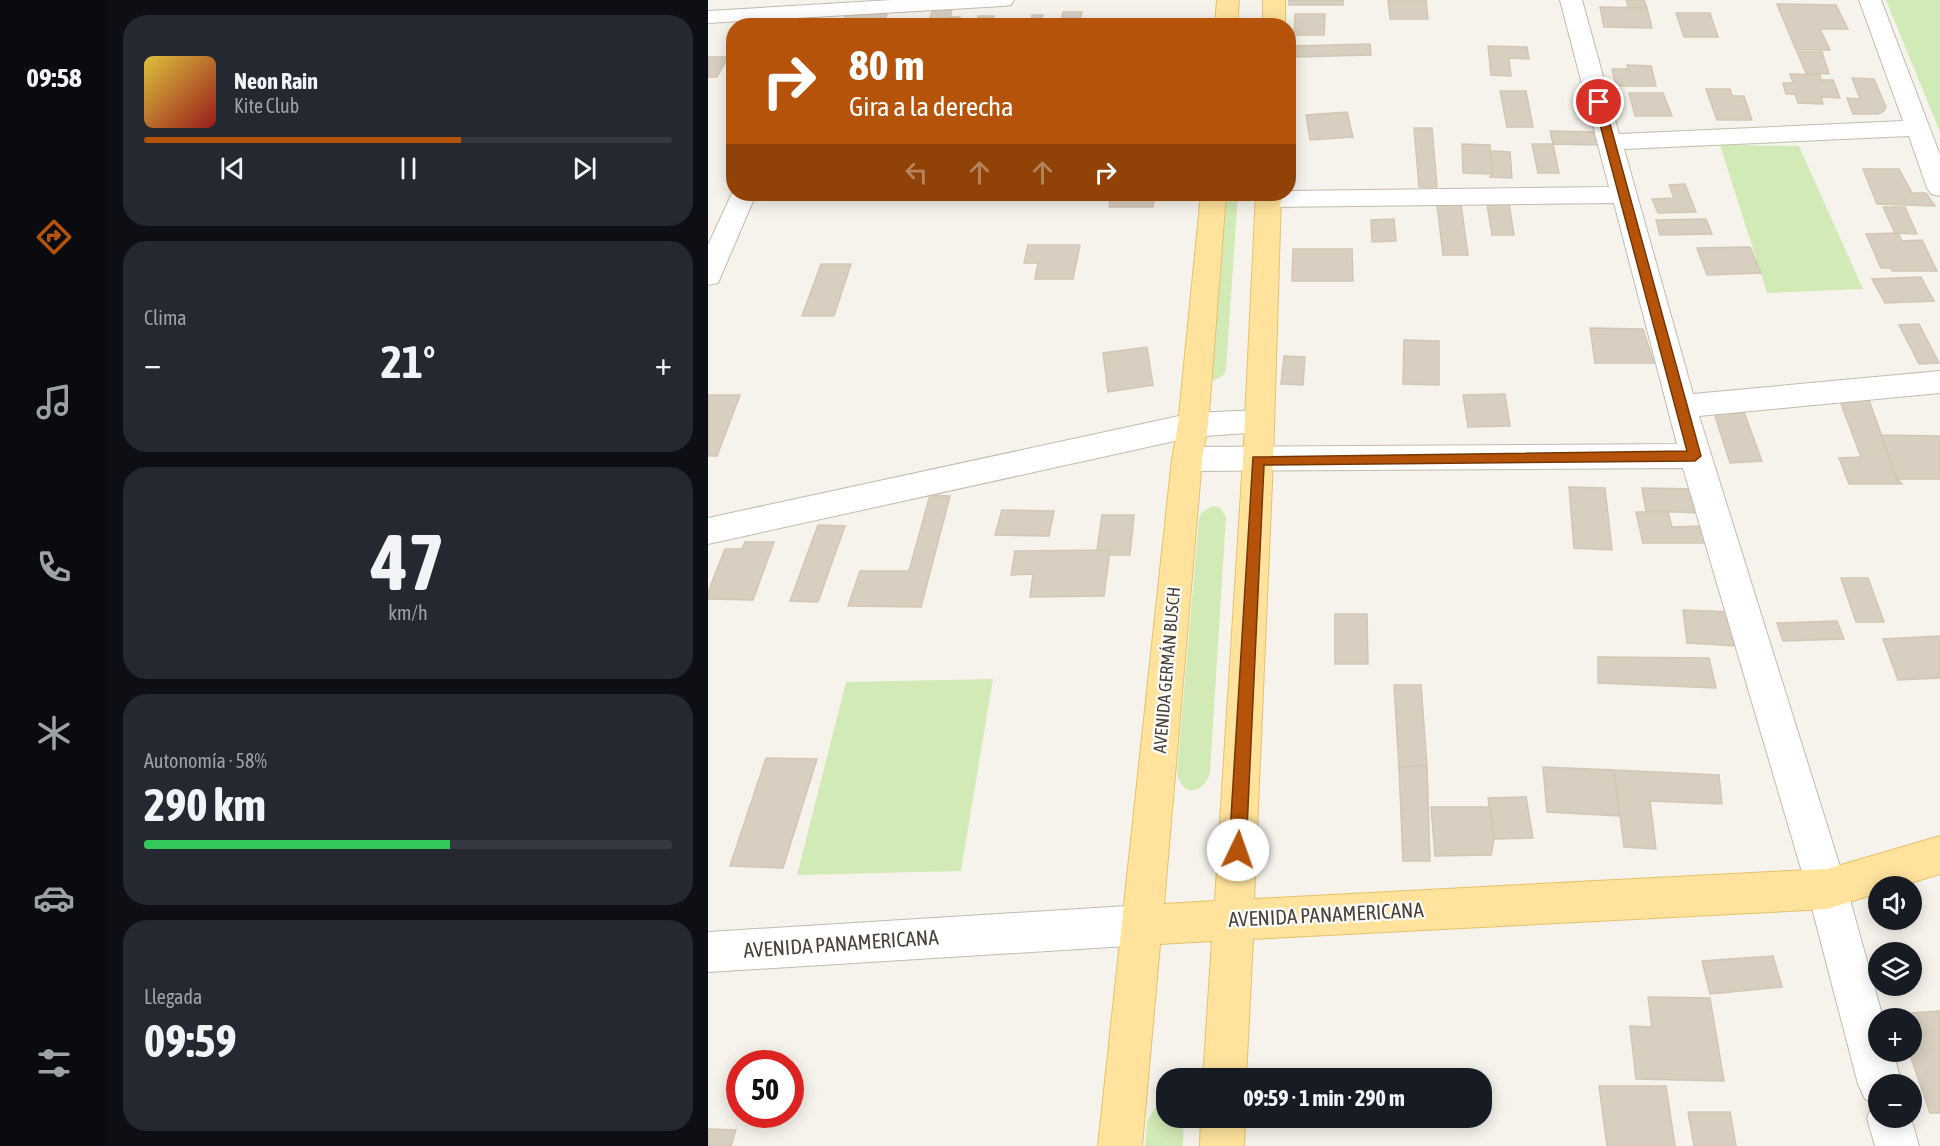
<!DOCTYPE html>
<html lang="es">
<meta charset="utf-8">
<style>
:root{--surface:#171b24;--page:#242831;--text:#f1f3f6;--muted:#9ea1a6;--line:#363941;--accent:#b45309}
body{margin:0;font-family:"Asap Condensed",sans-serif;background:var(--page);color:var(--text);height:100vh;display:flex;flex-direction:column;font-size:22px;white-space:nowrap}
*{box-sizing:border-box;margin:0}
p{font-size:20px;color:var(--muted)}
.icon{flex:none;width:33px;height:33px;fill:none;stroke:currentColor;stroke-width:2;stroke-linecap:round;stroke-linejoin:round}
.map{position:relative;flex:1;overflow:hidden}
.side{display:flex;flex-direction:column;gap:15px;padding:15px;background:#0d0f14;width:600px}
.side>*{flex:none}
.hud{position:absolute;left:18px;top:18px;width:570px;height:183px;border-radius:24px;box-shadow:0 3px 15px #0003;background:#b45309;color:#fff;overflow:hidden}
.buttons{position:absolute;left:1160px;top:876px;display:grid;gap:12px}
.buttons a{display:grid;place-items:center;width:54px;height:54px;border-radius:50%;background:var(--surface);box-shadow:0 3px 15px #0003;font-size:30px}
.speed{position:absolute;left:18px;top:1050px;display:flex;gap:12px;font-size:30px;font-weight:700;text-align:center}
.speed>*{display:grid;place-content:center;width:78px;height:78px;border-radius:50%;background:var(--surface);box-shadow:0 3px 15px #0003;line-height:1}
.speed .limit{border:9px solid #d22;background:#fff;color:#111}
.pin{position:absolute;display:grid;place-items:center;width:51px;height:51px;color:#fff;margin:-26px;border:3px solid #fff;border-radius:50%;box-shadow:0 2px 6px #0007}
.me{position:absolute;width:66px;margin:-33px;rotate:3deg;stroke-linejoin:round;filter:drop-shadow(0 0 4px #0008)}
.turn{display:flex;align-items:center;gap:21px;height:126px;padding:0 24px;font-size:27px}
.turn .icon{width:78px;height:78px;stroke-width:2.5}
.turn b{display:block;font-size:42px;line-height:51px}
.lanes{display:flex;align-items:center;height:57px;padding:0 24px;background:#0003;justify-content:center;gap:30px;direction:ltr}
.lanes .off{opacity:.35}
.big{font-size:45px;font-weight:700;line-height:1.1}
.side .widget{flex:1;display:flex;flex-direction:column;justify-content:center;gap:9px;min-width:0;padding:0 21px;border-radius:24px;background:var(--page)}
.side .dial{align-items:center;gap:0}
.dial b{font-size:78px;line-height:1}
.song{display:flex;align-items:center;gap:18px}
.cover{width:72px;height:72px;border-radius:9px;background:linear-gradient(135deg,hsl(50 70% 55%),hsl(0 70% 35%))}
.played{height:6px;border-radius:3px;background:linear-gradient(90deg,var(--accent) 60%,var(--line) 60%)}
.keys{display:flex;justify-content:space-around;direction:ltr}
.heat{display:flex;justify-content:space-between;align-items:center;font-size:33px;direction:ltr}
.charge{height:9px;border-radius:4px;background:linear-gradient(90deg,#34c759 58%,var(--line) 0)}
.trip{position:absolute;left:448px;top:1068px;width:336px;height:60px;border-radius:24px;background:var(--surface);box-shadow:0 3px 15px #0003;font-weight:700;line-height:60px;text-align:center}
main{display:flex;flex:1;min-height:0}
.tab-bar{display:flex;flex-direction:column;width:108px;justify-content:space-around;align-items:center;background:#090b0e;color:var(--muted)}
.tab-bar .icon{width:42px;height:42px}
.tab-bar .selected{color:var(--accent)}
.tab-bar b{font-size:27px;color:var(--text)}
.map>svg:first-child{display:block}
.green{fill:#d2eab5}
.building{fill:#d8cfc1;stroke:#d3c7b4;stroke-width:1.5}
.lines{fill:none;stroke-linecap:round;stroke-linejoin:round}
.minor-casing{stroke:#c2bbae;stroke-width:2}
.major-casing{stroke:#e6c16a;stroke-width:2}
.minor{fill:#fff;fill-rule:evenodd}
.major{fill:#ffe39c;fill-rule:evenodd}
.route{fill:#b45309;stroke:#753606;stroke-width:1.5}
.labels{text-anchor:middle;stroke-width:4.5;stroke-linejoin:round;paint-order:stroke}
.street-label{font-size:18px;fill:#4b4439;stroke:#fff}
.near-street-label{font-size:21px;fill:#4b4439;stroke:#fff}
</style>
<main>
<nav class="tab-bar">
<b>09:58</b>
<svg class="icon selected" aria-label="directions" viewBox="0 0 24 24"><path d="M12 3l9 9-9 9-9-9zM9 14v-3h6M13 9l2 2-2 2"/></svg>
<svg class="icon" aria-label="music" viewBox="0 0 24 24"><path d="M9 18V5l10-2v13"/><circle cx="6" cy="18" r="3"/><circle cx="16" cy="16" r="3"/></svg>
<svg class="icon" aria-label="phone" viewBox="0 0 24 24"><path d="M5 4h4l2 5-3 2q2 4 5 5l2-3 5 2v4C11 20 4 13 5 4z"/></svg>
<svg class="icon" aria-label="climate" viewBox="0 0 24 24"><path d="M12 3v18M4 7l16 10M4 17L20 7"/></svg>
<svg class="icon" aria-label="car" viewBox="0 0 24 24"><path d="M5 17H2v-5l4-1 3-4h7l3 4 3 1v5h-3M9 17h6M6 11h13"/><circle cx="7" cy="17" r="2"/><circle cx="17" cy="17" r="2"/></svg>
<svg class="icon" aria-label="filters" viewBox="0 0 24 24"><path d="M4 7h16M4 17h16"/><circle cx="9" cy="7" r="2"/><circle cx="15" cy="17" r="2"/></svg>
</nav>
<section class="side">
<div class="widget">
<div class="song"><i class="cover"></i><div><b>Neon Rain</b><p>Kite Club</p></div></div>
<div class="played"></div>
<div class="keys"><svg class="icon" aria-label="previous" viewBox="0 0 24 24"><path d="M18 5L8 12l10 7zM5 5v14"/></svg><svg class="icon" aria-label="pause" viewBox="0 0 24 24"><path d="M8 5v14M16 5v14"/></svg><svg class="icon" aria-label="next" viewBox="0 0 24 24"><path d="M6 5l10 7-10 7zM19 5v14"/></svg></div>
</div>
<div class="widget"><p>Clima</p>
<div class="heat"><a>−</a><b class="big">21°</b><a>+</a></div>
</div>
<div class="widget dial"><b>47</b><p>km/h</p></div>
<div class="widget"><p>Autonomía · 58%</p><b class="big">290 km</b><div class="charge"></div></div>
<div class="widget"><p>Llegada</p><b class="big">09:59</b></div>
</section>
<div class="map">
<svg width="1232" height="1146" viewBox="0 0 1232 1146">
<rect width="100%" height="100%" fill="#f6f3ec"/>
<path class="green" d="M1178,0H1232V132Z
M1012,145L1091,146L1155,289L1059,293Z
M509,194H530L518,369L516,375L505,381L498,379L493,369Z
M505,506L512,508L518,517L502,772C496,795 473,798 469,772L491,518L494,512Z
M285,679L253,871L89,875L138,682Z
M459,1100V1118H476L475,1146H437L439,1121L451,1102Z"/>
<path class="building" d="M581,0H635V5H581Z
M680,0H718L720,19H682Z
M918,0H936L939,8H921Z
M1069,4L1128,5L1140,29H1112L1122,50H1088Z
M892,7L939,8L944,28L896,27Z
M244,10L242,17H252L250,26H220L224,11Z
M355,12H374L370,26H352Z
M968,13H1002L1010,37H976Z
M179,14L175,26H134L138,15Z
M587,14H617L616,35H586Z
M324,15H335L333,21L341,20L340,26H322Z
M270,16H286L283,26H268Z
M662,44L663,55L586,57L585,46Z
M780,46L819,47L821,59L801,58L803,76L783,75Z
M1089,52H1114L1121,74L1098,73Z
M0,57H20L9,77H0Z
M919,65L943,66L948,86H908L904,69H920Z
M1082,74L1112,75L1113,80H1125L1132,98L1113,97L1115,104L1090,103L1087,94H1078L1075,83H1085Z
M1144,78L1166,79L1178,107L1176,111L1170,114H1145L1139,98L1152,99Z
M998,89H1022L1024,96H1036L1044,120H1009Z
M792,91H818L825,127H799Z
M921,93H955L964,116H927Z
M639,112L645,137L602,140L598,115Z
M706,128H724L729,187H711Z
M842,131L890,132L893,145L845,144Z
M754,144L782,145L784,174L755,173Z
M824,144H845L851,173H830Z
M783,151L802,152L804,178L782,177L784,174Z
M1155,169H1191L1204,193H1218L1227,206L1169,204Z
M977,184L988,212L950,213L944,199L966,198L961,185Z
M403,194H447L445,207H401Z
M801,203L806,235H784L779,204Z
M753,204L760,255H735L729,205Z
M1175,207H1197L1209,234L1187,233Z
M686,219L688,241L664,242L663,220Z
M998,219L1004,234L952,235L948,220Z
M1190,233L1194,241L1214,240L1229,271H1184L1183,268H1173L1158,234Z
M320,245H372L365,279H327L330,263H316Z
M1042,247L1053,273L999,275L989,248Z
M585,249H644L645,281H584Z
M113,264H143L126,316H94Z
M1213,277L1226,301L1177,303L1164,279Z
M1211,324L1231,363L1211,364L1191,325Z
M882,328L935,329L946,363H887Z
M696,340L731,341V385L695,384Z
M439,347L445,385L400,392L395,353Z
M576,356L597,357L595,385L573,384Z
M797,394L802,426L760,427L755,395Z
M0,395H32L9,456H0Z
M1161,400L1189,479L1194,484H1141L1131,458L1153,457L1132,401Z
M1036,412L1054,461L1022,463L1006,413Z
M1173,435L1232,436V479H1189Z
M861,487L897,488L904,550L866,548Z
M934,488L991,489L997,513L938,511Z
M222,495L242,496L213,607L140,606L152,571H201Z
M294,510L346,511L341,536L287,535Z
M928,512H960L964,527L995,526L999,543H935Z
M394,515H426L422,555H401L402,550H389Z
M110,525L137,526L110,602L82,601Z
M37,542H66L45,600L0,599V592L17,549H34Z
M402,550L396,596L322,597L325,574L303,575L307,551Z
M1133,578H1160L1176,622H1148Z
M975,610L1024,612L1030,646L979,643Z
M627,614H659L660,664H627Z
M1129,621L1136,639L1075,641L1069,623Z
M1232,636V678L1190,680L1175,639Z
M890,657L1001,658L1008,688L890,683Z
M686,685H713L719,766L691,767Z
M58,758L109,759L75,868L22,866Z
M719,766L722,861H695L691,767Z
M835,767L906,770L911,816L839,812Z
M906,770L1011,775L1014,804L942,801L948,849L916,847Z
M818,797L825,838L786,839L780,798Z
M723,807H782L786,839L783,855L727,856Z
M1065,956L1074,987L1002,994L994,961Z
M940,997L1002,998L1016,1081L928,1079L922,1026L944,1027Z
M1232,1011V1113H1222L1201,1052L1203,1018H1190L1189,1014Z
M891,1086H958L967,1146H899Z
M980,1112H1022L1028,1146H986Z
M0,1129L28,1130L23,1146H0Z"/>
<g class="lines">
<defs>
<path id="minor" d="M184,0H306L303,5L295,6L0,23V11Z
M852,0H874L911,134L1195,121L1151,0H1173L1232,155V196L1223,194L1219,188L1201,136L916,149L985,394L1232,371V393L991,416L1139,889L1175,1018H1170V1052H1185L1194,1084H1170V1118H1203L1211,1146H1167L1159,1118L1165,1103L1157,1099L1150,1084L1099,889L975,468L479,471L468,468L464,459L468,450L479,447L969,444L906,203L560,207L551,205L547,199L551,194H580V191L901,187Z
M26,189V194H48L13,276L10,283L0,285V245Z
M551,410L562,413L566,421L562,429L551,432L485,437L0,544V518L485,413Z
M435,905L449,911L455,925L449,939L435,945L0,972V932Z"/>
<path id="major" d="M509,0H531L529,26H507Z
M555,0H577V26H555Z
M493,194H518L500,425L494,459L456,904L507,901L535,460L548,194H573L565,460L546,899L1119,869L1232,836V874L1192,886H1170V893L1119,909L545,939L538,1078H495L504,941L452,944L434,1146H390L464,459L470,425Z
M493,1118H537L536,1146H492Z"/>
</defs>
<use href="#minor" class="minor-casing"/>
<use href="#major" class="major-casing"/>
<use href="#minor" class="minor"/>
<use href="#major" class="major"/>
</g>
<path class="route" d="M887,100L896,102L993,456L987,461L556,465L538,850L535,856L530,858L524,856L521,850L545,457L979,451L886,102Z"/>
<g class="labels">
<g class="street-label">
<text transform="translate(459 670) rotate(-85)" y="6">AVENIDA GERMÁN BUSCH</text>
</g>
<g class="near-street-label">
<text transform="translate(618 915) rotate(-3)" y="7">AVENIDA PANAMERICANA</text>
<text transform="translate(133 944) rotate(-4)" y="7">AVENIDA PANAMERICANA</text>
</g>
</g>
</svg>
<div class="buttons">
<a><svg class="icon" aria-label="sound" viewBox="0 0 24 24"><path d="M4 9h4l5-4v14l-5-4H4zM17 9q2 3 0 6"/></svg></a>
<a><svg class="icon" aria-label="layers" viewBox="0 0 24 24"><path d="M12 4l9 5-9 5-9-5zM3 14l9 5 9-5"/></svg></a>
<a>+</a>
<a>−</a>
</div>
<div class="speed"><div class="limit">50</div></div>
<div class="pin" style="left:891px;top:102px;background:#d93025"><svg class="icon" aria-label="arrive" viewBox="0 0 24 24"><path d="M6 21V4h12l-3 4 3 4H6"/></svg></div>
<svg class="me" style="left:530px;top:850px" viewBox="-20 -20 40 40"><circle r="19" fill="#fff"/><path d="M0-13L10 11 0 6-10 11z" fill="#b45309"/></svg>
<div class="trip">09:59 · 1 min · 290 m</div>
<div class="hud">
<div class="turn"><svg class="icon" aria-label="right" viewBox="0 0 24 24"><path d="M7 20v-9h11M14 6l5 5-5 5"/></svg><div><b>80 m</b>Gira a la derecha</div></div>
<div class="lanes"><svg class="icon off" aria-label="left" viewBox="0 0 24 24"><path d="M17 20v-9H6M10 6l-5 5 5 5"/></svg><svg class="icon off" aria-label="ahead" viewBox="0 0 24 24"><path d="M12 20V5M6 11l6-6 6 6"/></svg><svg class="icon off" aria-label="ahead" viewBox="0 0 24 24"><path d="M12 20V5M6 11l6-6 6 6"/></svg><svg class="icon" aria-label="right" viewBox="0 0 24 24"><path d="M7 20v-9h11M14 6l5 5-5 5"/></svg></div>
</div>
</div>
</main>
